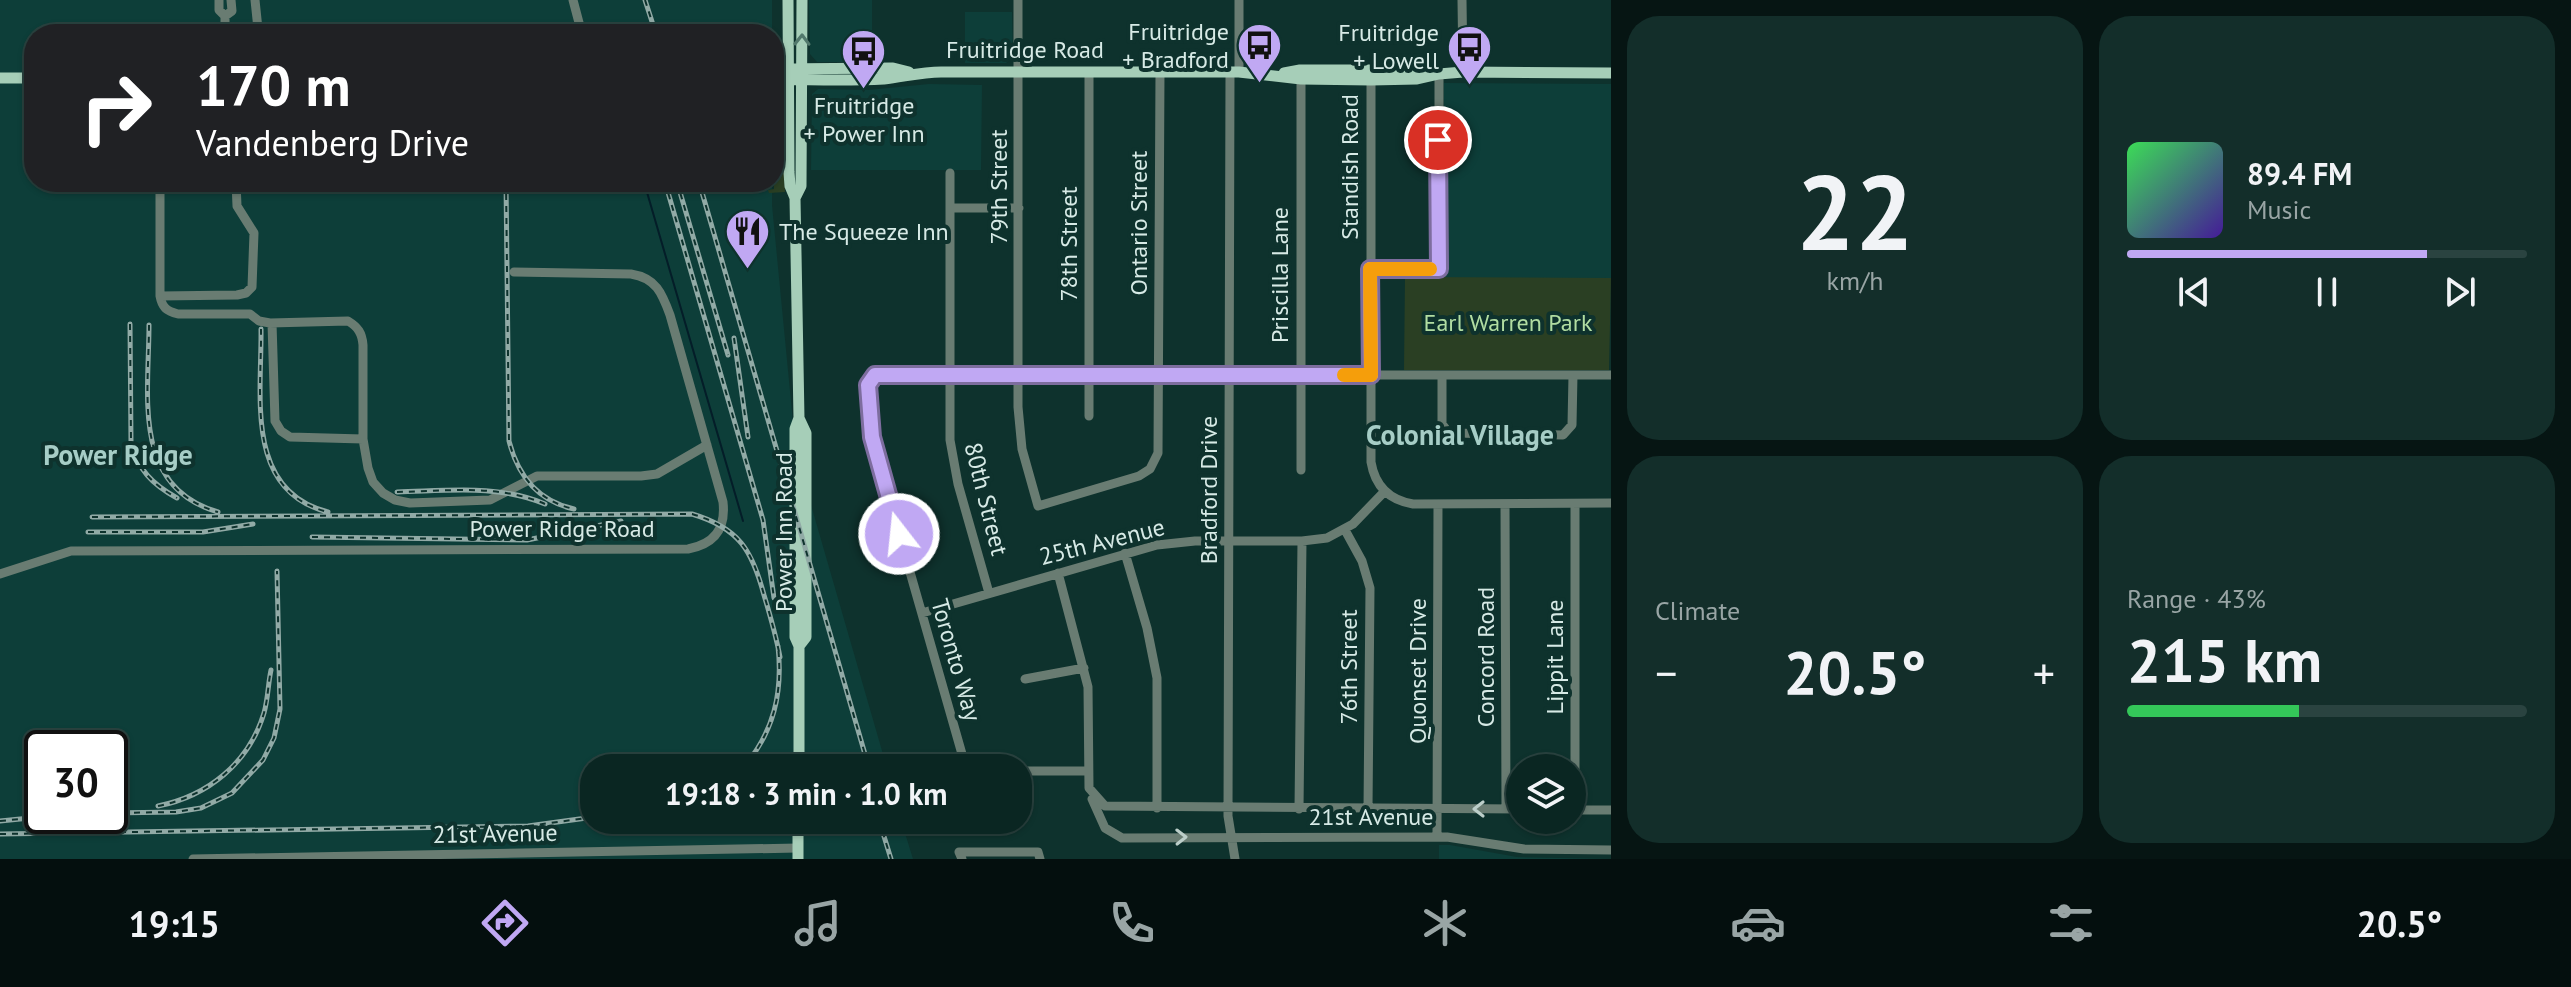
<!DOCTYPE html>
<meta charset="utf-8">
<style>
:root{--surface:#0a2622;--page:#132e2a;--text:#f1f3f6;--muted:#99a5a5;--line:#2a4340;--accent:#c0a8f3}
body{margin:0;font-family:"PT Sans",sans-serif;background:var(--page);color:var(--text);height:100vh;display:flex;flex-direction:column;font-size:30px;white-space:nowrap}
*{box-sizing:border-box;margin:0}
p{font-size:26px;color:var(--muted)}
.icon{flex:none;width:44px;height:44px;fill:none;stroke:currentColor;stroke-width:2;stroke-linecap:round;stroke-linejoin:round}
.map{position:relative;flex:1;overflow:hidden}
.details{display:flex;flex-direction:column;gap:16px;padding:16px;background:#061513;width:960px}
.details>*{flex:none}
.top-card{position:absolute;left:24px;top:24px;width:760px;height:168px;border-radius:32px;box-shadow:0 2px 6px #0004,0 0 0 2px var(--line);background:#202124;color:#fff;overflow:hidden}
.fabs{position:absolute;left:1506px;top:754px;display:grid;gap:16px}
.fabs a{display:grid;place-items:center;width:80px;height:80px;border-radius:50%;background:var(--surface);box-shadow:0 2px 6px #0004,0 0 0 2px var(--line);font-size:40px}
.speed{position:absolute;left:24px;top:730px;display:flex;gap:16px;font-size:40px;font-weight:700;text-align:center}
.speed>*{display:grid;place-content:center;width:104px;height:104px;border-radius:50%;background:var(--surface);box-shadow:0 2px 6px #0004,0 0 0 2px var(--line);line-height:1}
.speed .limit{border:4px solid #111;border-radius:12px;background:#fff;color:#111}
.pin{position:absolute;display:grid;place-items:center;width:68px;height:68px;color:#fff;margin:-34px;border:4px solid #fff;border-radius:50%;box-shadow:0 2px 8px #0007}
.me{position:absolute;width:88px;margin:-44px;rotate:344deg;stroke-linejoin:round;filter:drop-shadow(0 0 6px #0008)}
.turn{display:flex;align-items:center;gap:28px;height:168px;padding:0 40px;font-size:36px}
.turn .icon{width:104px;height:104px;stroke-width:2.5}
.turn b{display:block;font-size:56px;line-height:68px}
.big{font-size:60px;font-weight:600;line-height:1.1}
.details .widget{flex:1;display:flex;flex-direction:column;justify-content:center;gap:12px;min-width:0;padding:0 28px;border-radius:32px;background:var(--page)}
.details .dial{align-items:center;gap:0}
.dial b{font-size:104px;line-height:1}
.song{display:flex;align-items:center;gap:24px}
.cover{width:96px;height:96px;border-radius:12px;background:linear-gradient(135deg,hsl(130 70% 55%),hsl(260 70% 35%))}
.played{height:8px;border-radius:4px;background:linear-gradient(90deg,var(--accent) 75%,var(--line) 75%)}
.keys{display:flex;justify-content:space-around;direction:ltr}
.heat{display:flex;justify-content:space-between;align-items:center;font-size:44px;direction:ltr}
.charge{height:12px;border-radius:6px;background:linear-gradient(90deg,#34c759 43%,var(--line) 0)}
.details .tiles{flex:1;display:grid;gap:16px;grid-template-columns:repeat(2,1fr)}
.trip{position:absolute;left:580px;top:754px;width:452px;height:80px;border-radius:32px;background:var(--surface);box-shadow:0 2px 6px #0004,0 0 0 2px var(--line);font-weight:600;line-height:80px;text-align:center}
.tab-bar{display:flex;height:128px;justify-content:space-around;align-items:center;background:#040f0e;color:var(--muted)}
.tab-bar .icon{width:56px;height:56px}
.tab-bar .selected{color:var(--accent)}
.tab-bar b{font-size:36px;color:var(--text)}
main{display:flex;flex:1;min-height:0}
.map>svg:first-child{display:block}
.built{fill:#0d3e39;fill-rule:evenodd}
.green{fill:#2a3f23}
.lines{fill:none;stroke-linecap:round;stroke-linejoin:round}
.stream{stroke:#041d28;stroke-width:2}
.minor{stroke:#697c72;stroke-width:9}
.major{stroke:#a6ceb8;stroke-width:11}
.rail-casing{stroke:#91aaa6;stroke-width:5}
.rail{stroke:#0e322d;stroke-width:2;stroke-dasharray:6;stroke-linecap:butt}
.oneway{stroke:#52786c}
.oneway2{stroke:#bccec9}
.route-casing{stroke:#7d6d9e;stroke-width:20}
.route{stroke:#c0a8f3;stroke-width:14}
.slow{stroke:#f59e0b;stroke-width:14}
.labels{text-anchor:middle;stroke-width:8;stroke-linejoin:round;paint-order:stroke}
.poi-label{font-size:24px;fill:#d7eae6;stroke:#0e322d;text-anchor:end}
.street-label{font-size:24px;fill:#d7eae6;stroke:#0e322d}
.park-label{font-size:24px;fill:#b1dda2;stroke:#0e322d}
.quarter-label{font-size:28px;font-weight:bold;fill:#a6cdc6;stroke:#0e322d}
</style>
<main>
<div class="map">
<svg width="1611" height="859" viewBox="0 0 1611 859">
<rect width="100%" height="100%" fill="#0e322d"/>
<path class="built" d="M0,0H772V34H34V182H772V205L796,453L887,768H594V820H901L913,859H0ZM42,748H110V816H42Z
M809,0H872V62H817L810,54Z
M965,12H1012L1013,57L1006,63H965Z
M1444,83L1611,84V278H1444Z
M929,84L982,85L981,170H811L812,94L818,89L868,90Z
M1439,845H1450L1517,857L1611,859H1439Z"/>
<path class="green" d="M774,91H779L781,95L785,192L769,193L768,190L774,189Z
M1405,277L1611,278L1609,370H1404Z"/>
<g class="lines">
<path class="stream" d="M644,182L743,521"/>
<path class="minor" d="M219,0V10L225,16
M255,0L258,29L263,34
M573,0L582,34
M1018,0V407L1022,449L1038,506L1139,476L1150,469L1158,453L1160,72
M1239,0V72
M1462,0L1463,72
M230,34V28L225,24V16L232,11L231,0
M1230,72L1228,816L1235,859
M1371,80V462C1375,486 1389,500 1413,504L1611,503
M950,173V440L958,484L989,593
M160,182V296C162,307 166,311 178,314H250L259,321L270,323L348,321C358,327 362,333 363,345V439L368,468L373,482L383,493L395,500L410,503L490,500L537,476H641L657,474L707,445
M950,208H1019
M1370,269H1439V74
M160,296L237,295L246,293L252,287L254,233L237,206L236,182
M272,323L275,421L281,431L290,437L363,439
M1442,375V424L1449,433L1563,435L1572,425L1573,375
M1089,416V72
M1301,470V79
M1505,504L1506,809
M1345,530L1362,561L1370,588L1368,809
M1125,553L1147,628L1157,678V808
M1058,573L1088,687L1089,788L1105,806L1520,809
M0,574L71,551L688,549C714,544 726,529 723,502L670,315C662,293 656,278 631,274L514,272
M922,613L1157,545L1195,541H1302L1327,538L1353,524L1385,491
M1025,679L1084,668
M966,768L876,453C872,435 860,387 875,375H1611
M1018,771H1088
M1092,799L1105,828L1122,838L1447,837L1524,849L1611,850
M1299,809L1302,541
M1572,810H1611
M1575,810V505
M1437,837L1438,504
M193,859L798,848
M962,859L959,852H1038L1040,859"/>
<path class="major" d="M788,0L789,172L790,186L795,198L799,418L795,429V637L799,646V768
M774,69L893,68L909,72
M1284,73L1300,70H1421L1434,73
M0,78H34
M774,79C811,80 847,81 884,79C903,77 921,72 941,72H1239L1301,79L1371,80L1417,79L1439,74L1463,72L1611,73
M795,198L801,186L802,0
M799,418L806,433V637L799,646
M798,859V820"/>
<defs>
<path id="rail" d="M645,0L656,34
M506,182L509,441C518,476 538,501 574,509
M665,182L763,520L774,598
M677,182L728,355
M699,182L869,768
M130,324L131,442C138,470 152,484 177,498
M149,325C149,395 131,487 218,512
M261,329C262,395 244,491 328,512
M734,338L748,437
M397,492C446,491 499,484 545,504
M92,517L692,514C739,528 752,550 764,595C770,615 776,636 780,657
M88,532H203L253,524
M312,537L527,540L621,521
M743,768C774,732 783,693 778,646
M158,806C208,796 249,763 264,713C268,699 268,684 271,670
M110,813L176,812L201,808L232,793L263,760L274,738L280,709L277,571
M879,820L891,859
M0,821L50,816
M0,834L528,826L594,817"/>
</defs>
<use href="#rail" class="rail-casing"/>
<use href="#rail" class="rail"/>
</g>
<defs><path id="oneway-chevron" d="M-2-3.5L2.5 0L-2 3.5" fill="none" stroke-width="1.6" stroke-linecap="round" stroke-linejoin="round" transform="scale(2)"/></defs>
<use class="oneway" href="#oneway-chevron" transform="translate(802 40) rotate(-89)"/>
<g class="oneway2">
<use href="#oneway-chevron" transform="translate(1479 809) rotate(-180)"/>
<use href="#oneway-chevron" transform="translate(1181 837) rotate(-1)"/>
</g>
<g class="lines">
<defs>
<path id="route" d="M899,534L872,437L868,385L875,375H1371L1370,269H1439L1438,140"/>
</defs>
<use href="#route" class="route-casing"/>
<use href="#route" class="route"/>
<path class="slow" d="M1344,375H1371L1370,269H1430"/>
</g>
<defs>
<symbol id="bus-pin" viewBox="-11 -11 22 30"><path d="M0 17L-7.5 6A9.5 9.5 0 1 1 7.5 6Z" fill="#c0a8f3" stroke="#0e322d"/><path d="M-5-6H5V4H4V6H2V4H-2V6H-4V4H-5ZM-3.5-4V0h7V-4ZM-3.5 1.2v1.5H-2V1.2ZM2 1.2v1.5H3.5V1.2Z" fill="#111"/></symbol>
<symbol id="restaurant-pin" viewBox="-11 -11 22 30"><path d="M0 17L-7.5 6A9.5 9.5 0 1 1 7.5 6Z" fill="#c0a8f3" stroke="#0e322d"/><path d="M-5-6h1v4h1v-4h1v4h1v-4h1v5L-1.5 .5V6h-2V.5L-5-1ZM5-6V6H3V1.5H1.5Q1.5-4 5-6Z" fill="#111"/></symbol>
</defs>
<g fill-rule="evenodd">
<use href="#bus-pin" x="1234" y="20" width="51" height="69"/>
<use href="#bus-pin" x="1444" y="22" width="51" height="69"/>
<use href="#bus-pin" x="838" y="26" width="51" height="69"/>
<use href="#restaurant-pin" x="722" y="206" width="51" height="69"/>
</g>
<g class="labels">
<g class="poi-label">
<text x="1229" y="40">Fruitridge<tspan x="1229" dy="28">+ Bradford</tspan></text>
<text x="1439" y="41">Fruitridge<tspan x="1439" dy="28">+ Lowell</tspan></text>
<text x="864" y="114" text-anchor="middle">Fruitridge<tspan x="864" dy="28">+ Power Inn</tspan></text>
<text x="779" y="240" text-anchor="start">The Squeeze Inn</text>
</g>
<g class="street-label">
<text x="1025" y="58">Fruitridge Road</text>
<text transform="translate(1350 167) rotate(-90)" y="8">Standish Road</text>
<text transform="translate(999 187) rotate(-90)" y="8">79th Street</text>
<text transform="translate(1139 223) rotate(-90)" y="8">Ontario Street</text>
<text transform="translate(1069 244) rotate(-90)" y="8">78th Street</text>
<text transform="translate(1280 275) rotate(-90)" y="8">Priscilla Lane</text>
<text transform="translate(1209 490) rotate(-90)" y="8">Bradford Drive</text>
<text transform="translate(986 499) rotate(76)" y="8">80th Street</text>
<text x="562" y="537">Power Ridge Road</text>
<text transform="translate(784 532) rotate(-90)" y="8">Power Inn Road</text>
<text transform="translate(1102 542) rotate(-14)" y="8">25th Avenue</text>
<text transform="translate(1486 657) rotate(-90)" y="8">Concord Road</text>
<text transform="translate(1555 657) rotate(-90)" y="8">Lippit Lane</text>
<text transform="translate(956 660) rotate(74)" y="8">Toronto Way</text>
<text transform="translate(1349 667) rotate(-90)" y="8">76th Street</text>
<text transform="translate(1418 671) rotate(-90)" y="8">Quonset Drive</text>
<text x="1371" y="825">21st Avenue</text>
<text transform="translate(495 834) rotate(-1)" y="8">21st Avenue</text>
</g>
<g class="park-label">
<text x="1508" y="331">Earl Warren Park</text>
</g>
<g class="quarter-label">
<text x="1460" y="445">Colonial Village</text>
<text x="118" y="465">Power Ridge</text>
</g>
</g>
</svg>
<div class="fabs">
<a><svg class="icon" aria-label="layers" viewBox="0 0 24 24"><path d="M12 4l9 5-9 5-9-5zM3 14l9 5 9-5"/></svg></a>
</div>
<div class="speed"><div class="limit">30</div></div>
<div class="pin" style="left:1438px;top:140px;background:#d93025"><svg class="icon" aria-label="arrive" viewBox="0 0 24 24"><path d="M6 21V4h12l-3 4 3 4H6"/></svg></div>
<svg class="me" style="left:899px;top:534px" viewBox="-20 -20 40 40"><circle r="17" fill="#c0a8f3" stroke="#fff" stroke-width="3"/><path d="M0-11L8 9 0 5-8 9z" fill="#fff"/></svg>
<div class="trip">19:18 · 3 min · 1.0 km</div>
<div class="top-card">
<div class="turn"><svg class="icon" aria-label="right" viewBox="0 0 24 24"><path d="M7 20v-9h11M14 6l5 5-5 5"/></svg><div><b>170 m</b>Vandenberg Drive</div></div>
</div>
</div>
<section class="details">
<div class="tiles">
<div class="widget dial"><b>22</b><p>km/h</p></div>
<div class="widget">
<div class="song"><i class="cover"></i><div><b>89.4 FM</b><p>Music</p></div></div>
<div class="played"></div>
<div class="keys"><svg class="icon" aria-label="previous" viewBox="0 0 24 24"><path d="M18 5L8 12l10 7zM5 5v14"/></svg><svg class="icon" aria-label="pause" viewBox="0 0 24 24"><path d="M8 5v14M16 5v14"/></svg><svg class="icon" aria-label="next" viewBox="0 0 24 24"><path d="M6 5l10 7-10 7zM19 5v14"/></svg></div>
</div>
<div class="widget"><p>Climate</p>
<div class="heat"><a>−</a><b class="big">20.5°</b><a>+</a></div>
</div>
<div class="widget"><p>Range · 43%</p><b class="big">215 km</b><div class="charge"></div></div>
</div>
</section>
</main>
<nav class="tab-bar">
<b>19:15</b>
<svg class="icon selected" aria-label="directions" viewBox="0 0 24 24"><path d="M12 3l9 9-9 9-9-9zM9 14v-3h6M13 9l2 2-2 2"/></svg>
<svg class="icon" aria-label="music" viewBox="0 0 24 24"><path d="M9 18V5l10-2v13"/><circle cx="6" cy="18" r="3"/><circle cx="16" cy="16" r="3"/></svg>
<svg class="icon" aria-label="phone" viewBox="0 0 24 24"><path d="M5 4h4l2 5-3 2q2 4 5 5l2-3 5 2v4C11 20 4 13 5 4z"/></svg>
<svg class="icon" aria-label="climate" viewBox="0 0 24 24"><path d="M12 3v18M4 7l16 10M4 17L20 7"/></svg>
<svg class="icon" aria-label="car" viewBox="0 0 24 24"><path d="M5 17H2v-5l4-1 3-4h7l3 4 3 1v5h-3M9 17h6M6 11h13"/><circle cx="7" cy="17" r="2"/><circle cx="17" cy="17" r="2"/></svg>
<svg class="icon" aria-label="filters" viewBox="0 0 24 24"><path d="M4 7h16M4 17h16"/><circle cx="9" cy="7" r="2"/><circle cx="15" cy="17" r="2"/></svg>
<b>20.5°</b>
</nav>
